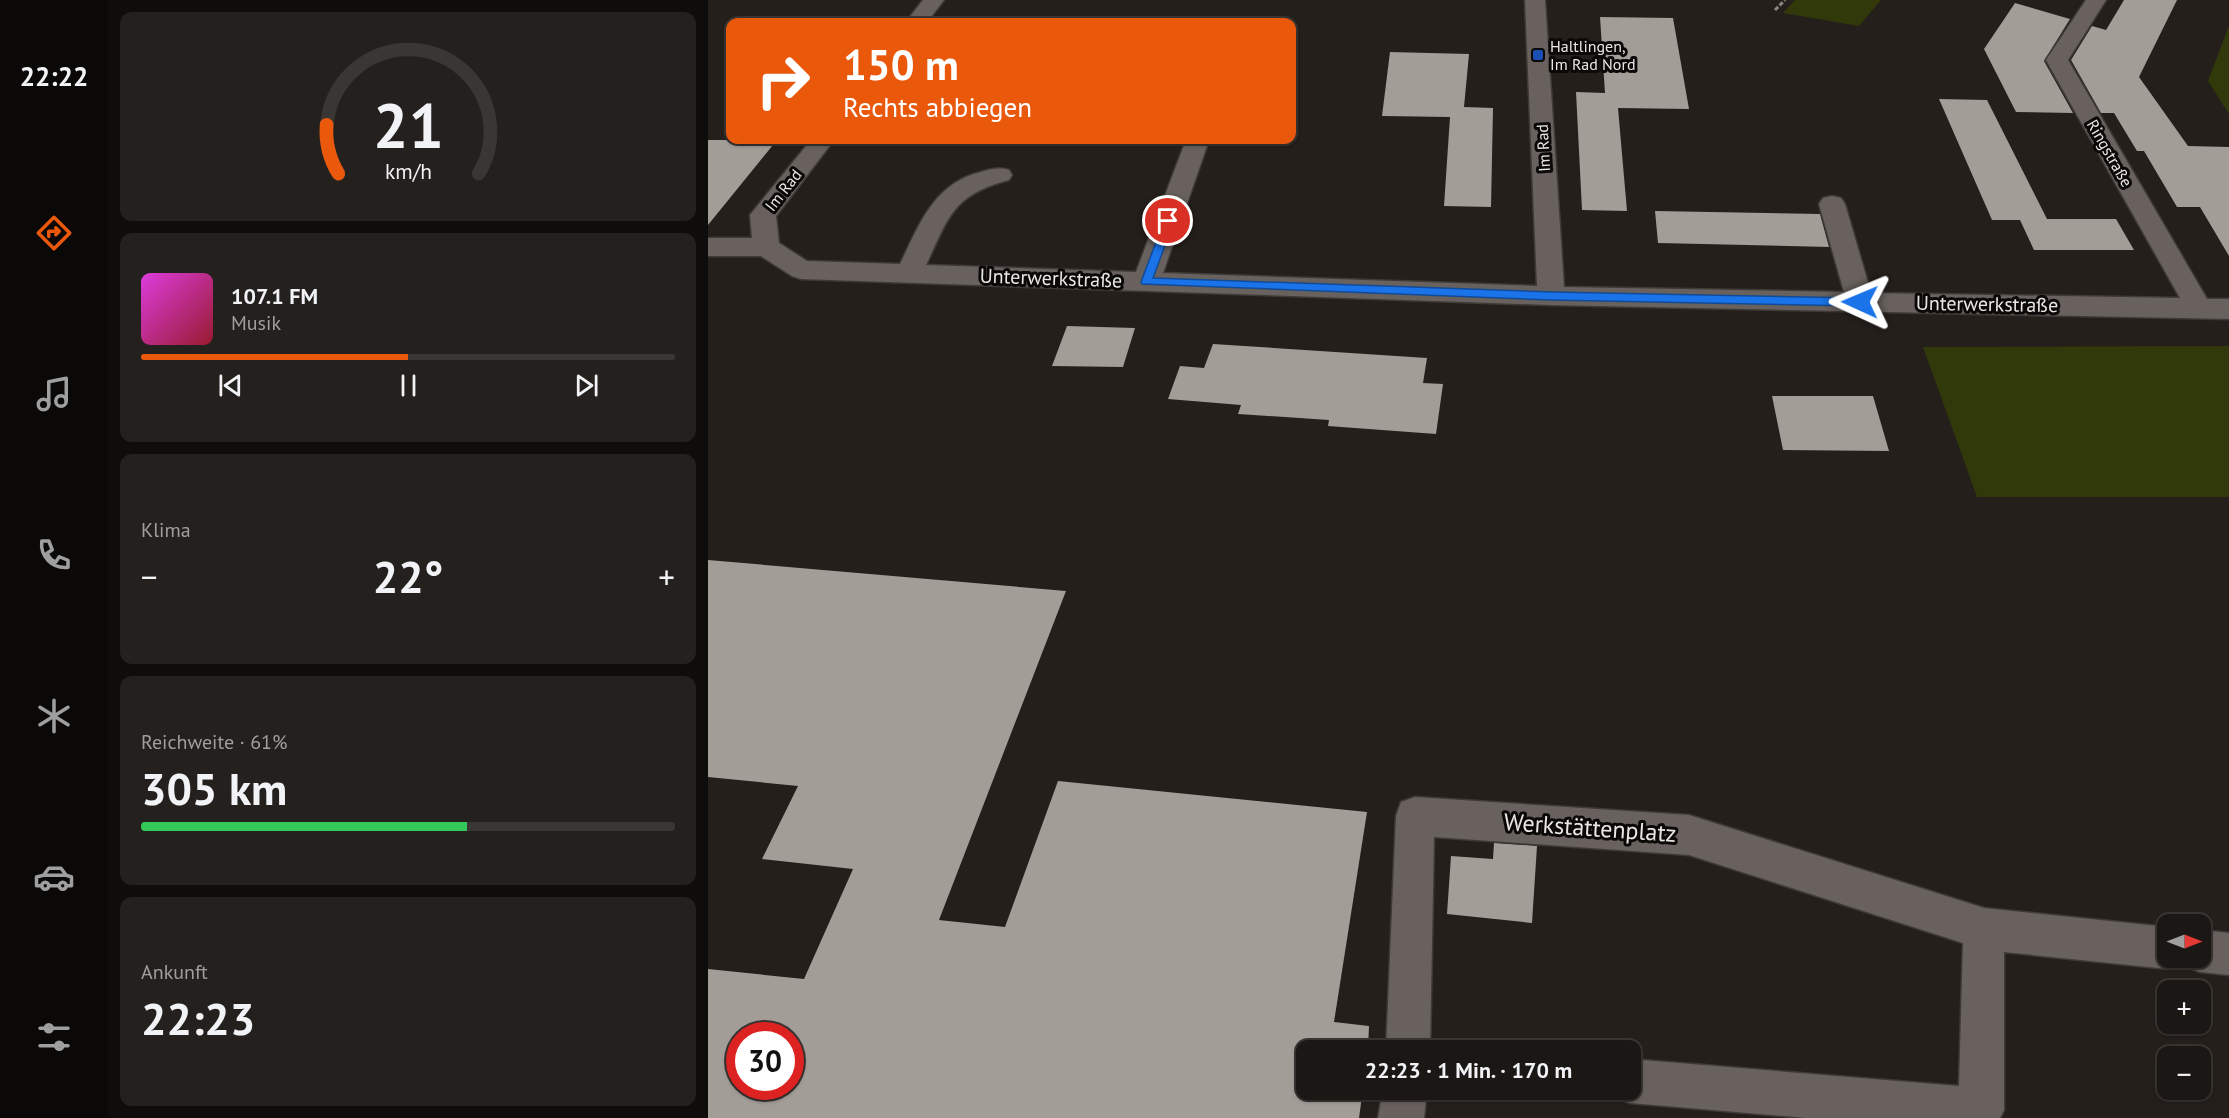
<!DOCTYPE html>
<html lang="de">
<meta charset="utf-8">
<style>
:root{--surface:#1b1714;--page:#24201d;--text:#f1f3f6;--muted:#a09fa0;--line:#393634;--accent:#ea580c}
body{margin:0;font-family:"PT Sans",sans-serif;background:var(--page);color:var(--text);height:100vh;display:flex;flex-direction:column;font-size:22px;white-space:nowrap}
*{box-sizing:border-box;margin:0}
p{font-size:20px;color:var(--muted)}
.icon{flex:none;width:33px;height:33px;fill:none;stroke:currentColor;stroke-width:2;stroke-linecap:round;stroke-linejoin:round}
.map{position:relative;flex:1;overflow:hidden}
.sheet{display:flex;flex-direction:column;gap:12px;padding:12px;background:#0f0d0b;width:600px}
.sheet>*{flex:none}
.banner{position:absolute;left:18px;top:18px;width:570px;height:126px;border-radius:12px;box-shadow:0 2px 4px #0004,0 0 0 2px var(--line);background:#ea580c;color:#fff;overflow:hidden}
.needle{width:39px;rotate:90deg}
.buttons{position:absolute;left:1449px;top:914px;display:grid;gap:12px}
.buttons a{display:grid;place-items:center;width:54px;height:54px;border-radius:12px;background:var(--surface);box-shadow:0 2px 4px #0004,0 0 0 2px var(--line);font-size:30px}
.speed{position:absolute;left:18px;top:1022px;display:flex;gap:12px;font-size:30px;font-weight:700;text-align:center}
.speed>*{display:grid;place-content:center;width:78px;height:78px;border-radius:50%;background:var(--surface);box-shadow:0 2px 4px #0004,0 0 0 2px var(--line);line-height:1}
.speed .limit{border:9px solid #d22;background:#fff;color:#111}
.pin{position:absolute;display:grid;place-items:center;width:51px;height:51px;color:#fff;margin:-26px;border:3px solid #fff;border-radius:50%;box-shadow:0 2px 6px #0007}
.me{position:absolute;width:66px;margin:-33px;rotate:271deg;stroke-linejoin:round;filter:drop-shadow(0 0 4px #0008)}
.turn{display:flex;align-items:center;gap:21px;height:126px;padding:0 18px;font-size:27px}
.turn .icon{width:78px;height:78px;stroke-width:2.5}
.turn b{display:block;font-size:42px;line-height:51px}
.big{font-size:45px;font-weight:700;line-height:1.1}
.sheet .card{flex:1;display:flex;flex-direction:column;justify-content:center;gap:9px;min-width:0;padding:0 21px;border-radius:12px;background:var(--page)}
.sheet .dial{align-items:center;gap:0}
.dial svg{height:156px;overflow:visible;fill:none;stroke:var(--line);stroke-width:7;stroke-linecap:round;text-anchor:middle}
.dial text{fill:var(--text);stroke:none}
.song{display:flex;align-items:center;gap:18px}
.cover{width:72px;height:72px;border-radius:9px;background:linear-gradient(135deg,hsl(300 70% 55%),hsl(350 70% 35%))}
.played{height:6px;border-radius:3px;background:linear-gradient(90deg,var(--accent) 50%,var(--line) 50%)}
.keys{display:flex;justify-content:space-around;direction:ltr}
.heat{display:flex;justify-content:space-between;align-items:center;font-size:33px;direction:ltr}
.charge{height:9px;border-radius:4px;background:linear-gradient(90deg,#34c759 61%,var(--line) 0)}
.trip{position:absolute;left:588px;top:1040px;width:345px;height:60px;border-radius:12px;background:var(--surface);box-shadow:0 2px 4px #0004,0 0 0 2px var(--line);font-weight:700;line-height:60px;text-align:center}
main{display:flex;flex:1;min-height:0}
.tab-bar{display:flex;flex-direction:column;width:108px;justify-content:space-around;align-items:center;background:#0b0908;color:var(--muted)}
.tab-bar .icon{width:42px;height:42px}
.tab-bar .active{color:var(--accent)}
.tab-bar b{font-size:27px;color:var(--text)}
.map>svg:first-child{display:block}
.green{fill:#31390b}
.building{fill:#a29d97;fill-rule:evenodd}
.lines{fill:none;stroke-linecap:round;stroke-linejoin:round}
.minor-casing{stroke:#3e3a37;stroke-width:3}
.path{stroke:#8b8683;stroke-width:3;stroke-dasharray:4.5 2;stroke-linecap:butt}
.minor{fill:#68615d;fill-rule:evenodd}
.route{fill:#1a73e8;stroke:#114b97;stroke-width:1.5}
.transit-dot{fill:#1a4fb4;stroke:#0b0908;stroke-width:2}
.labels{text-anchor:middle;stroke-width:6;stroke-linejoin:round;paint-order:stroke}
.far-poi-label{font-size:16px;fill:#eae6e3;stroke:#0b0908;text-anchor:start}
.far-street-label{font-size:16px;fill:#eae6e3;stroke:#0b0908}
.street-label{font-size:20px;fill:#eae6e3;stroke:#0b0908}
.near-street-label{font-size:24px;fill:#eae6e3;stroke:#0b0908}
</style>
<main>
<nav class="tab-bar">
<b>22:22</b>
<svg class="icon active" aria-label="directions" viewBox="0 0 24 24"><path d="M12 3l9 9-9 9-9-9zM9 14v-3h6M13 9l2 2-2 2"/></svg>
<svg class="icon" aria-label="music" viewBox="0 0 24 24"><path d="M9 18V5l10-2v13"/><circle cx="6" cy="18" r="3"/><circle cx="16" cy="16" r="3"/></svg>
<svg class="icon" aria-label="phone" viewBox="0 0 24 24"><path d="M5 4h4l2 5-3 2q2 4 5 5l2-3 5 2v4C11 20 4 13 5 4z"/></svg>
<svg class="icon" aria-label="climate" viewBox="0 0 24 24"><path d="M12 3v18M4 7l16 10M4 17L20 7"/></svg>
<svg class="icon" aria-label="car" viewBox="0 0 24 24"><path d="M5 17H2v-5l4-1 3-4h7l3 4 3 1v5h-3M9 17h6M6 11h13"/><circle cx="7" cy="17" r="2"/><circle cx="17" cy="17" r="2"/></svg>
<svg class="icon" aria-label="filters" viewBox="0 0 24 24"><path d="M4 7h16M4 17h16"/><circle cx="9" cy="7" r="2"/><circle cx="15" cy="17" r="2"/></svg>
</nav>
<section class="sheet">
<div class="card dial"><svg viewBox="0 0 100 80">
<path d="M14 69A42 42 0 1 1 86 69"/>
<path d="M14 69A42 42 0 0 1 8 44" stroke="#ea580c"/>
<text x="50" y="56" font-size="32" font-weight="700">21</text>
<text x="50" y="72" font-size="11">km/h</text>
</svg></div>
<div class="card">
<div class="song"><i class="cover"></i><div><b>107.1 FM</b><p>Musik</p></div></div>
<div class="played"></div>
<div class="keys"><svg class="icon" aria-label="previous" viewBox="0 0 24 24"><path d="M18 5L8 12l10 7zM5 5v14"/></svg><svg class="icon" aria-label="pause" viewBox="0 0 24 24"><path d="M8 5v14M16 5v14"/></svg><svg class="icon" aria-label="next" viewBox="0 0 24 24"><path d="M6 5l10 7-10 7zM19 5v14"/></svg></div>
</div>
<div class="card"><p>Klima</p>
<div class="heat"><a>−</a><b class="big">22°</b><a>+</a></div>
</div>
<div class="card"><p>Reichweite · 61%</p><b class="big">305 km</b><div class="charge"></div></div>
<div class="card"><p>Ankunft</p><b class="big">22:23</b></div>
</section>
<div class="map">
<svg width="1521" height="1118" viewBox="0 0 1521 1118">
<rect width="100%" height="100%" fill="#241f1b"/>
<path class="green" d="M1087,0H1173L1151,26L1075,13Z
M1521,26V114L1500,81Z
M1521,346V497H1269L1215,347Z"/>
<path class="building" d="M1416,0H1469L1431,77L1480,146L1521,147V256L1492,207H1469L1436,151H1429L1406,113H1393L1363,60L1384,26L1398,30Z
M1307,3L1362,19L1336,61L1365,113L1308,112L1276,49Z
M892,17L965,18L981,109L910,108L919,211L874,210L868,92L897,93Z
M682,52L761,54L756,107L785,108L783,207L736,206L742,117L674,116Z
M1231,99L1279,100L1339,219H1408L1426,250H1326L1312,220H1284Z
M0,140H69L0,225Z
M947,211L1112,214L1121,247L950,243Z
M359,326L427,328L415,367L344,366Z
M505,344L719,358L715,383L735,384L728,434L620,426L621,420L530,414L533,405L460,399L472,366L496,368Z
M1064,396H1165L1181,451L1075,450Z
M0,560L358,591L231,920L297,927L350,781L659,812L626,1022L661,1026L660,1050H598V1089H655L651,1118H0V969L96,979L145,869L54,859L90,786L0,777ZM32,1035H82V1086H32Z
M786,843L829,846L824,923L739,914L743,856L785,859Z"/>
<g class="lines">
<defs>
<path id="minor" d="M215,0H236L219,22H198Z
M817,0H837L856,287L1136,292L1111,204L1115,198L1124,196L1133,198L1137,204L1163,293L1472,298L1338,60L1378,0H1398L1360,60L1499,299H1521V319L843,305L93,279L84,276L53,256H0V238H44L42,215L103,140H126L68,216L71,243L99,261L192,264C211,225 226,183 273,172C283,169 291,167 301,170L304,175L301,180C244,195 241,217 218,265L428,272L478,140H501L455,273L829,286Z
M707,797L981,815L1276,908L1460,927V957H1492V930L1521,933V975L1492,972L1477,966L1475,961L1460,969L1296,952V1110L1292,1118H1098L922,1103L906,1097L903,1089H922V1059L1251,1086L1255,943L981,855L726,837L722,1050H678L688,816L693,802Z
M675,1089H719L716,1118H670Z"/>
</defs>
<use href="#minor" class="minor-casing"/>
<path class="path" d="M1067,10L1077,0"/>
<use href="#minor" class="minor"/>
</g>
<path class="route" d="M457,218L466,221L445,278L843,292L1152,298L1158,302L1152,306L843,300L434,284L433,282Z"/>
<rect class="transit-dot" x="824" y="49" width="12" height="12" rx="3"/>
<g class="labels">
<g class="far-poi-label">
<text x="842" y="52">Haltlingen,<tspan x="842" dy="18">Im Rad Nord</tspan></text>
</g>
<g class="far-street-label">
<text transform="translate(835 148) rotate(-93)" y="6">Im Rad</text>
<text transform="translate(1402 153) rotate(60)" y="6">Ringstraße</text>
<text transform="translate(75 190) rotate(-52)" y="6">Im Rad</text>
</g>
<g class="street-label">
<text transform="translate(343 278) rotate(2)" y="7">Unterwerkstraße</text>
<text transform="translate(1279 304) rotate(1)" y="7">Unterwerkstraße</text>
</g>
<g class="near-street-label">
<text transform="translate(882 828) rotate(4)" y="8">Werkstättenplatz</text>
</g>
</g>
</svg>
<div class="buttons">
<a><svg class="needle" viewBox="-14 -14 28 28"><path d="M0-13l5 13h-10z" fill="#e53935"/><path d="M0 13l5-13h-10z" fill="#a09fa0"/></svg></a>
<a>+</a>
<a>−</a>
</div>
<div class="speed"><div class="limit">30</div></div>
<div class="pin" style="left:460px;top:221px;background:#d93025"><svg class="icon" aria-label="arrive" viewBox="0 0 24 24"><path d="M6 21V4h12l-3 4 3 4H6"/></svg></div>
<svg class="me" style="left:1152px;top:302px" viewBox="-20 -20 40 40"><path d="M0-17L14 15 0 8-14 15z" fill="#1a73e8" stroke="#fff" stroke-width="4"/></svg>
<div class="trip">22:23 · 1 Min. · 170 m</div>
<div class="banner">
<div class="turn"><svg class="icon" aria-label="right" viewBox="0 0 24 24"><path d="M7 20v-9h11M14 6l5 5-5 5"/></svg><div><b>150 m</b>Rechts abbiegen</div></div>
</div>
</div>
</main>
